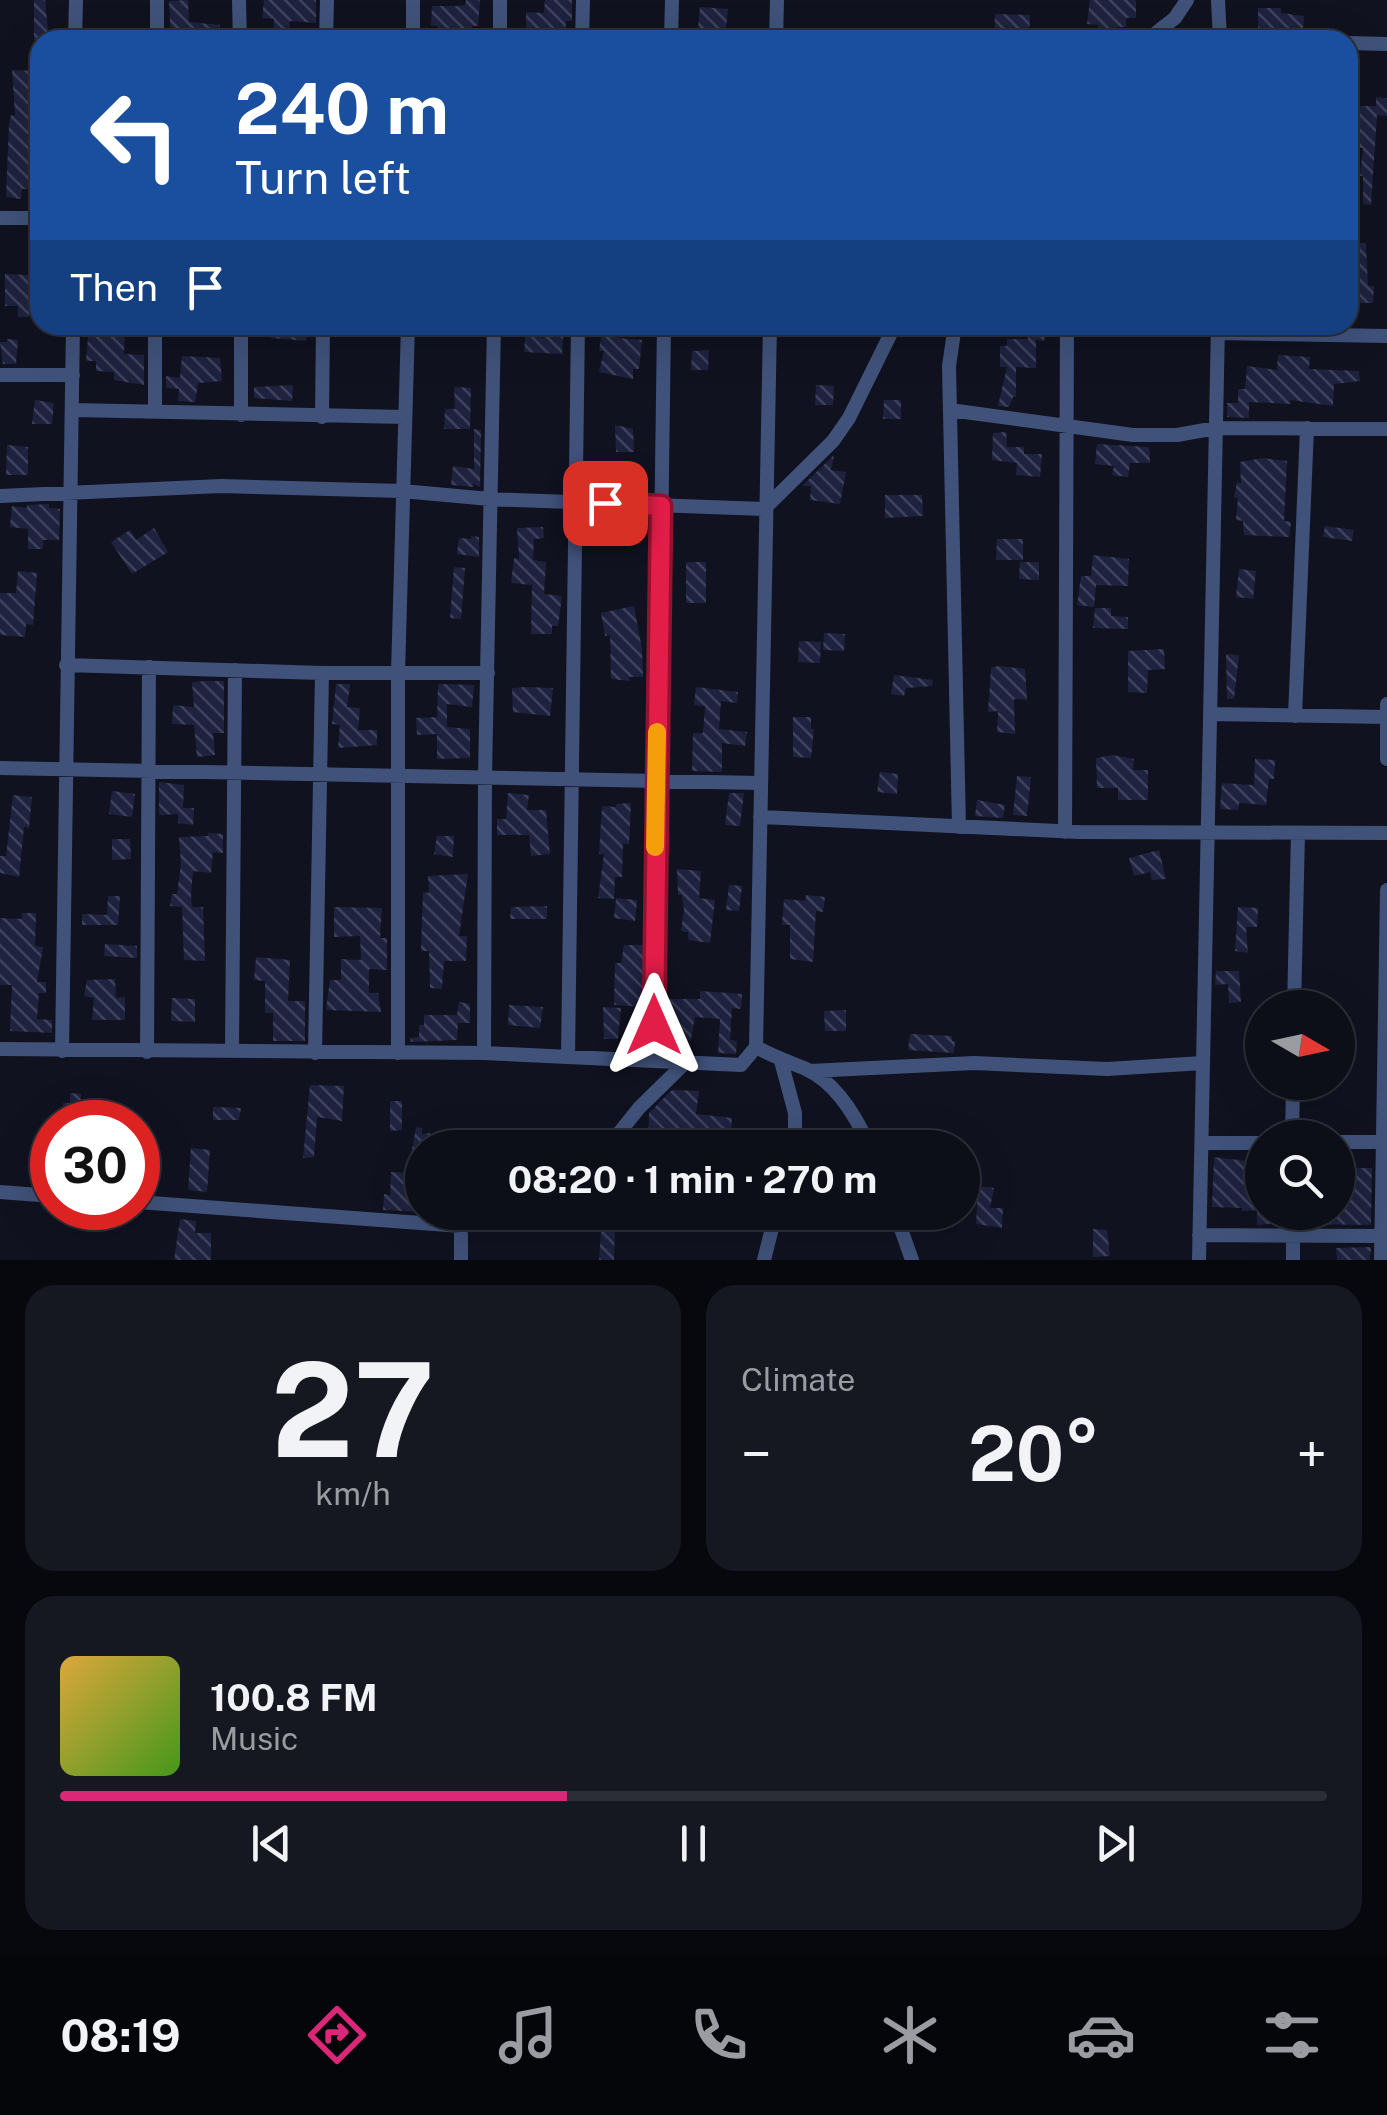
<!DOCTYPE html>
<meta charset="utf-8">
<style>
:root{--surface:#0c0e18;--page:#151721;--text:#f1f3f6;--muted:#9a9ca2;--line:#2c2e37;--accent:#db2777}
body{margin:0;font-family:"Public Sans",sans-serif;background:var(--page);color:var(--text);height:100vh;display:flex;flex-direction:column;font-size:38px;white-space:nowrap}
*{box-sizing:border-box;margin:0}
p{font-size:32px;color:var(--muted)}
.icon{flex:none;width:55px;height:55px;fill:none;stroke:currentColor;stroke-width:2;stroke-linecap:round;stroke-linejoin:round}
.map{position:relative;height:1260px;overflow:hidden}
.side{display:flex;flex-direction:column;gap:25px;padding:25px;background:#07080d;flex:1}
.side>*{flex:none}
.banner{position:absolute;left:30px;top:30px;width:1328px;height:305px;border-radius:30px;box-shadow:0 10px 40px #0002,0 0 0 2px var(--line);background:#1a4fa0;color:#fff;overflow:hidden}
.needle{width:65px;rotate:99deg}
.tools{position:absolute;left:1245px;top:990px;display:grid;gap:20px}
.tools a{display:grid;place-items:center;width:110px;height:110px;border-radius:50%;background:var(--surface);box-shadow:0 10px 40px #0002,0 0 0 2px var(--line);font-size:50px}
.speed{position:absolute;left:30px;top:1100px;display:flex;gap:20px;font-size:50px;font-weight:700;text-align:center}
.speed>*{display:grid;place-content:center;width:130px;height:130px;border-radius:50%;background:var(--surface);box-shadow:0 10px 40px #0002,0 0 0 2px var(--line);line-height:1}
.speed .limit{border:15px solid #d22;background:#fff;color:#111}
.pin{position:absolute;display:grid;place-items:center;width:85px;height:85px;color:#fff;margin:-42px;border-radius:20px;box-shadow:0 5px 15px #0006}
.me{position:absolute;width:110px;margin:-55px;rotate:0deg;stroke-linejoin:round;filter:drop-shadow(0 0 8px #0008)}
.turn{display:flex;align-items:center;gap:35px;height:210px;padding:0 40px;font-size:45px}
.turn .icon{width:130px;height:130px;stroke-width:2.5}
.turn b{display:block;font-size:70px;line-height:85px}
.then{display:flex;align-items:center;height:95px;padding:0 40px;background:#0003;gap:20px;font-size:38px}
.big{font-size:75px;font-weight:700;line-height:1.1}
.side .widget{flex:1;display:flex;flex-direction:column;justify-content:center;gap:15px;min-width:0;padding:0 35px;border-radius:30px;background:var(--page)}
.side .dial{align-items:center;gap:0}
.dial b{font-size:130px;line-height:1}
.song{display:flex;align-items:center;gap:30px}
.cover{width:120px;height:120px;border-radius:15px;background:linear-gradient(135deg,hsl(40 70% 55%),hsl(100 70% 35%))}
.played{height:10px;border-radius:5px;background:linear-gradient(90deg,var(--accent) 40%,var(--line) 40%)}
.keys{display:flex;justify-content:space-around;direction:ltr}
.heat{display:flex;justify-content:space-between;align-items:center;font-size:55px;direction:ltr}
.side .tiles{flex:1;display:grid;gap:25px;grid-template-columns:1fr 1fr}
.widget:last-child{grid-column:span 2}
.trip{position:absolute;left:405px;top:1130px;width:575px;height:100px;border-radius:50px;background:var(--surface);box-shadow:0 10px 40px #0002,0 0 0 2px var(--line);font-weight:700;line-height:100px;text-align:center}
.tab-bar{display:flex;height:160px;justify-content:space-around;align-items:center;background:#05060a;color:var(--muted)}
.tab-bar .icon{width:70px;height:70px}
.tab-bar .current{color:var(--accent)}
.tab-bar b{font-size:45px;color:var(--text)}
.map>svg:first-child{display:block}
.building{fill:url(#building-back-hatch)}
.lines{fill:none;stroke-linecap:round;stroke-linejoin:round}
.minor{stroke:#40527a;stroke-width:14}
.route-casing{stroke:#92132f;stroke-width:25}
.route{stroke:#e11d48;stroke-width:18}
.slow{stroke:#f59e0b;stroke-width:18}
</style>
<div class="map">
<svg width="1387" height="1260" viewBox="0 0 1387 1260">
<defs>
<pattern id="building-back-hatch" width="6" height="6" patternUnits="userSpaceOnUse" patternTransform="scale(2.5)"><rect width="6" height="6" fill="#1e223f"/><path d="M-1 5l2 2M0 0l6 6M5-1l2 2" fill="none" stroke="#3e425c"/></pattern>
</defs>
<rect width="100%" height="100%" fill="#101220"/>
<path class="building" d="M34,0H45L49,40H34Z
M188,0L189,22L220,25L218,40H171L169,1Z
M264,0H316V23L290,21L289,34H273L274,19L262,18Z
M466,0H480L478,26H472V40H438L437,26L431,25L432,6H457L465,5Z
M545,0H572V21H566L565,40H544V28H526V12L544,13Z
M1090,0H1136V18H1126V27H1117V38L1098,37V25L1087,24Z
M700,7L728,9L725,40H705L706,29L698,28Z
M1258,8H1281V13L1304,16L1303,29L1258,30Z
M995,14L1030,15L1029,38L994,40Z
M12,70L40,71V95H30V126H40V190L22,189L21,199L6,197L9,124L11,115L15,116Z
M1376,97L1387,98V116L1377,115L1371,205L1363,204V176H1360L1363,148H1348V106H1376Z
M1356,243H1366L1368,286H1374L1373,303H1348V272H1355Z
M5,274L30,275L29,317H18V306H5Z
M89,325L125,329L124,354L144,355V385L114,380V372L96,371V361H86Z
M272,325H307L306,341L271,338Z
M349,325H390L389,337L348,336Z
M526,325L564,327L562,354L524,352Z
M603,325H615L614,336L619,338L642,340L639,369H633V379L599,372L604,351H599Z
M1029,325L1046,326L1044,341L1036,340V368L1016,367V397H1013L1009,407L998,406L1007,367H1000V346H1007V339H1028Z
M7,339L18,340L16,364H3L0,342H7Z
M709,350L708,370H691L692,351Z
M1278,355L1310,357L1309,369L1359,371L1360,381L1334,384L1333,406L1290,400V404L1249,402V418L1227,417V403H1238V389H1245L1247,366L1277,370Z
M182,356L220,358L222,381L198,383L195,402L178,401L179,389L166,388V376L180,378Z
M293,385L292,401L254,398V387Z
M816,385L834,386L833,405H815Z
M454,387L471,388L470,429H444L445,409H455Z
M35,400L54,403L52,424H32Z
M884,400H901V419H883Z
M615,425L633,429L634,452H616Z
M474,429L481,430L480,487L473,484V487L451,485L453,466L474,469Z
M1006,432L1007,447H1024V454H1042L1040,477L1016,475L1017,463L992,460L993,433Z
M1097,444L1149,447L1150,463H1130L1128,477L1112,475L1114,466L1095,464Z
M7,445L28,447V475H6Z
M834,455L831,470L846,472L840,504L810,500L811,486H802Z
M1263,458L1287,461L1284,521L1291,522L1289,537L1244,535L1243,521L1236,520L1238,498L1234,497L1237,482L1241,483L1240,462Z
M885,495H922L923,516L885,518Z
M49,504V508L60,509L59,540H43V549H28V529L10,527L12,506L27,508V505Z
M1325,526L1354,530L1352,541L1323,537Z
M543,527L544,538L534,539L533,560L546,562L544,594L562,596L558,626H552V634H531L532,585L511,583L514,558L519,559L517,528Z
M154,528L168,552L132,574L111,542L130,530L136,540Z
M471,536L479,537V557L457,554L459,538L471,539Z
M997,539H1023V560H996Z
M1093,555L1129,559L1128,586L1096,585L1094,607L1077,605L1081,576H1091Z
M686,562H706V603H686Z
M1020,562H1039V580L1019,579Z
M454,567L465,568L461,619L450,618Z
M1239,569L1256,571L1253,599L1236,597Z
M18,571L37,573L33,625L26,624L25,637L0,635V593H16Z
M634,606L642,649L643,677H629L630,681L611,679L610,635L605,636L601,613Z
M1095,608H1111V616L1128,617V629L1093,628Z
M824,633L845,634L844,651L823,650Z
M799,641L821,642L820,663L798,662Z
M1164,649L1165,669L1148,670L1147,693L1128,692V651Z
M1226,654L1239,655L1234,699H1227Z
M998,666L1025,669L1027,700L1014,699L1015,734L997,732L998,711L988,712L991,668Z
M894,675L933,680L932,686L906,688L904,696L891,694Z
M206,681H224V733H213L215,755L197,757L194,725L172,724L173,705L194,707L192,682Z
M336,684H350L347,707L360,708L358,730H377V745L338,748L340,725L332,724Z
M438,684L474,685L472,707L447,704V727L470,729V758L437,759V734L417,735L416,718L437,717Z
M526,687L553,688L550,716L513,712L512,688Z
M696,687L738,692L737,703L721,701L719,729L747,732L745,746L722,743V772L692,771L693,733H703L705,706L694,705Z
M793,717H811V729H814L811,758L793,757Z
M1112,755L1134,759L1133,770H1148V800H1118V788H1097L1096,758Z
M1255,759L1275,760L1274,779H1269L1266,805L1239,803L1238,810L1220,809L1222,783L1254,785Z
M880,772L898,774L897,794L877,792Z
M1017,776L1031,777L1027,816L1013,815Z
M159,782L184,785L183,808H194L193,825L178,823V814L159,815Z
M112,791L135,794L132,817L109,814Z
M508,793L529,795L527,810H546L550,854L531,856L529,835H497V819H506Z
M729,793H744L740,826L725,825Z
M13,795L32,797L29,828L24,827L19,877L0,873V856H6Z
M977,800L1005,805L1003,818L975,816Z
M631,803L629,844H623L622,877H615L614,899L598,898L604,854H599L602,806L616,807V804Z
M208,833L223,834V853L213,852L211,873L193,871L191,895L192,907H203L205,961L184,960L182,907L170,906L172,894H177L181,863L179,837L208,836Z
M437,836H454L453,857L434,854Z
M112,839H130L131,859L112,860Z
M1159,850L1166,879L1152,880L1150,872L1134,876L1129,858Z
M677,869L701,871L699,898L715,900L710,943L688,940V932L681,931L684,910L682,895H678Z
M468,874L459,936H467L466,961H444L442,989L430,988L429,951H421L423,892L429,893L428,876Z
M729,885L742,886L739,911L726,910Z
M806,895L825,897L823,912L816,911L813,962L790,959V925H782L784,899L805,901Z
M108,896H120L118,925H82V914L107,915Z
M616,898L637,900L635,921L614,918Z
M547,906V919H510L511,907Z
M334,907L382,908L380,938H387V970L369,969V993H378L381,1012L326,1010L330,980H341V959L361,960L360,936L334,937Z
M1238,907L1258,908L1257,927H1246L1248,953L1235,951Z
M22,913H36L35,946L43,947L37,982H46V993H39L37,1019L52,1020V1033L10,1031L12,985H0V918L22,919Z
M105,944L137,946V958L104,956Z
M624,945H645L642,1007L614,1005L615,963H621Z
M256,957L290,960L288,1001H305V1041H273V1013H265V981L254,980Z
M1216,971H1239L1241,1002L1229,1003L1228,984L1215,985Z
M115,979L116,998L125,997V1020H92L94,998L84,996L87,980Z
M700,991L742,994L741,1009L732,1008L730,1040L737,1041L736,1054L718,1053L720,1019L695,1017L691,1040L675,1038L676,1011L667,1010V999H700Z
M172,998L195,999V1022L171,1021Z
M459,1002L470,1004V1023H458L457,1040L411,1042L410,1038L419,1037V1025H424V1015H457Z
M509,1005L543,1007L540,1028L508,1025Z
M603,1007L621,1008L618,1039H604Z
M846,1010V1031H825L824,1011Z
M910,1034L952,1036V1041H955L954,1053L908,1050Z
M310,1085L344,1086L342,1121L317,1117L314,1157L303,1158Z
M672,1090L699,1091L696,1114L732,1118L731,1134L688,1128L686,1144L648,1142L649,1113Z
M70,1093L81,1094L80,1121L62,1120L63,1103H70Z
M390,1101H402V1130L390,1131Z
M213,1107L241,1108L239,1120H213Z
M416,1127L422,1128V1134L430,1133V1148H422V1212L383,1210L384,1194L390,1195L391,1172L408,1173Z
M191,1148L210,1150L207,1192L188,1190Z
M1214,1157L1246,1161L1262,1158V1210L1242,1211V1208L1212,1207Z
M1340,1168H1372L1371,1225L1304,1224L1303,1212H1338Z
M978,1186L994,1188L990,1208H1003L1002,1228L976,1224Z
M1257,1212H1302V1221L1257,1225Z
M180,1219L196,1221L195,1233H211V1260H174Z
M1093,1229L1107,1230L1110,1256L1093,1257Z
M601,1230H615L614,1260H599Z
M1371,1247L1370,1260H1337L1336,1248Z"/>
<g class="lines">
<path class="minor" d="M239,0L240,40
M413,0V40
M1218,0L1220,40
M75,40L76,0
M157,40V0
M326,40L327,0
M500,40V0
M582,40L583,0
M671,40L672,0
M776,40L777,0
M1147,40L1175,18L1187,0
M1348,43L1387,44
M0,218H40
M155,325V411
M955,325L949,366L959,827
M1218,333L1387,336
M0,375H73
M73,410L405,417
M950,410L1133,435H1177L1216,428L1387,429
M241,415V325
M322,417L323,325
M0,496L221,486L402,491L490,499L764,509L833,441L849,418L895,325
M66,665L322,673H488
M1387,704V759
M1211,714L1386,717
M1295,716L1307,428
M0,768L759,783
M760,817L1079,832L1387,833
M1065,832L1067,325
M1294,1008L1298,833
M756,1047C772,1056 789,1062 806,1069C837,1083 857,1118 870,1148
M0,1049L484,1053L741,1065L756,1047L770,325
M62,1051L73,325
M232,1051L235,670
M147,1052L149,667
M315,1053L322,673
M398,1053V673L408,325
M484,1053L485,776L494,325
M568,1057L578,325
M654,1060L664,325
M781,1061L795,1113V1148
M810,1071L974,1063L1107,1069L1203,1063
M1292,1138L1293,1082
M1338,1142H1381
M1202,1143H1262
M607,1148L639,1108L686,1062
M0,1192L52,1196
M138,1202L461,1226
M895,1212L912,1260
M1199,1235L1386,1236
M461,1260V1226L496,1221L518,1212
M764,1260L776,1212
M1199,1260L1218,325
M1293,1260V1234
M1381,1260L1387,890"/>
</g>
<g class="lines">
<defs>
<path id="route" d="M605,503L661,506L654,1025"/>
</defs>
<use href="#route" class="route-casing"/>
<use href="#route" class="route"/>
<path class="slow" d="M655,847L657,732"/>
</g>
</svg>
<div class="tools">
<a><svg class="needle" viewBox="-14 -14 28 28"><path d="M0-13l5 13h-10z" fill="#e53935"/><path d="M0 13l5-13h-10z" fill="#9a9ca2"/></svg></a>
<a><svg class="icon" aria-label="search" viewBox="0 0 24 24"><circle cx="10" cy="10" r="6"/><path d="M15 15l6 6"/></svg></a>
</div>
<div class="speed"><div class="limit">30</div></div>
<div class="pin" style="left:605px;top:503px;background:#d93025"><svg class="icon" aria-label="arrive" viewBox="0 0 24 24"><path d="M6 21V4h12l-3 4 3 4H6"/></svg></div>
<svg class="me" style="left:654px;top:1025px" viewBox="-20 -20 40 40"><path d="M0-17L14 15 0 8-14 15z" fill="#e11d48" stroke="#fff" stroke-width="4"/></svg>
<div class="trip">08:20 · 1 min · 270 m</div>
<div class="banner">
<div class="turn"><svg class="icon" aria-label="left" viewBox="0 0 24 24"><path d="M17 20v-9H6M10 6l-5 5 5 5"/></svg><div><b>240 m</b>Turn left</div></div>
<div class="then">Then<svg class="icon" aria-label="arrive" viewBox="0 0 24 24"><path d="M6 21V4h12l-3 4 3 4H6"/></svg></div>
</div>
</div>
<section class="side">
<div class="tiles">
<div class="widget dial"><b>27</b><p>km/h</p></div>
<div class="widget"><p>Climate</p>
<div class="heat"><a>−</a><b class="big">20°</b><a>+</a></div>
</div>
<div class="widget">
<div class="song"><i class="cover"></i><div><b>100.8 FM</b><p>Music</p></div></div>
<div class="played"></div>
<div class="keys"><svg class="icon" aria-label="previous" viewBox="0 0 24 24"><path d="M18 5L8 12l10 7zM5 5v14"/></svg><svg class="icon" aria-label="pause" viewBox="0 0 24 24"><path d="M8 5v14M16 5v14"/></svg><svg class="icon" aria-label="next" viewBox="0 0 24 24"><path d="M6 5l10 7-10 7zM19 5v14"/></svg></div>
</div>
</div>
</section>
<nav class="tab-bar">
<b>08:19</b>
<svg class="icon current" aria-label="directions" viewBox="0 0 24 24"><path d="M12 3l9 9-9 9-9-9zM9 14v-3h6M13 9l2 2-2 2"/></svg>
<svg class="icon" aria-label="music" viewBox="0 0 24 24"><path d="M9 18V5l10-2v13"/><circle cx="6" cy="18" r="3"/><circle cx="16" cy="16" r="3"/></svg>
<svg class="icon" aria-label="phone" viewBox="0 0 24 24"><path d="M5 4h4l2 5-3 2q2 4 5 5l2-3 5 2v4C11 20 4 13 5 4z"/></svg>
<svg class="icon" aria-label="climate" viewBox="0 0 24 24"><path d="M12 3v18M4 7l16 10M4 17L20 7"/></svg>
<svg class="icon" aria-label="car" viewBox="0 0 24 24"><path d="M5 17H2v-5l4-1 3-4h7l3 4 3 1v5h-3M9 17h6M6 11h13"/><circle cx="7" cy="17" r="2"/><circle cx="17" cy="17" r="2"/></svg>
<svg class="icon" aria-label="filters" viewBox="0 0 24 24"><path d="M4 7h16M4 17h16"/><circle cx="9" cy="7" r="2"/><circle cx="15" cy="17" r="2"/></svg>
</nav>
